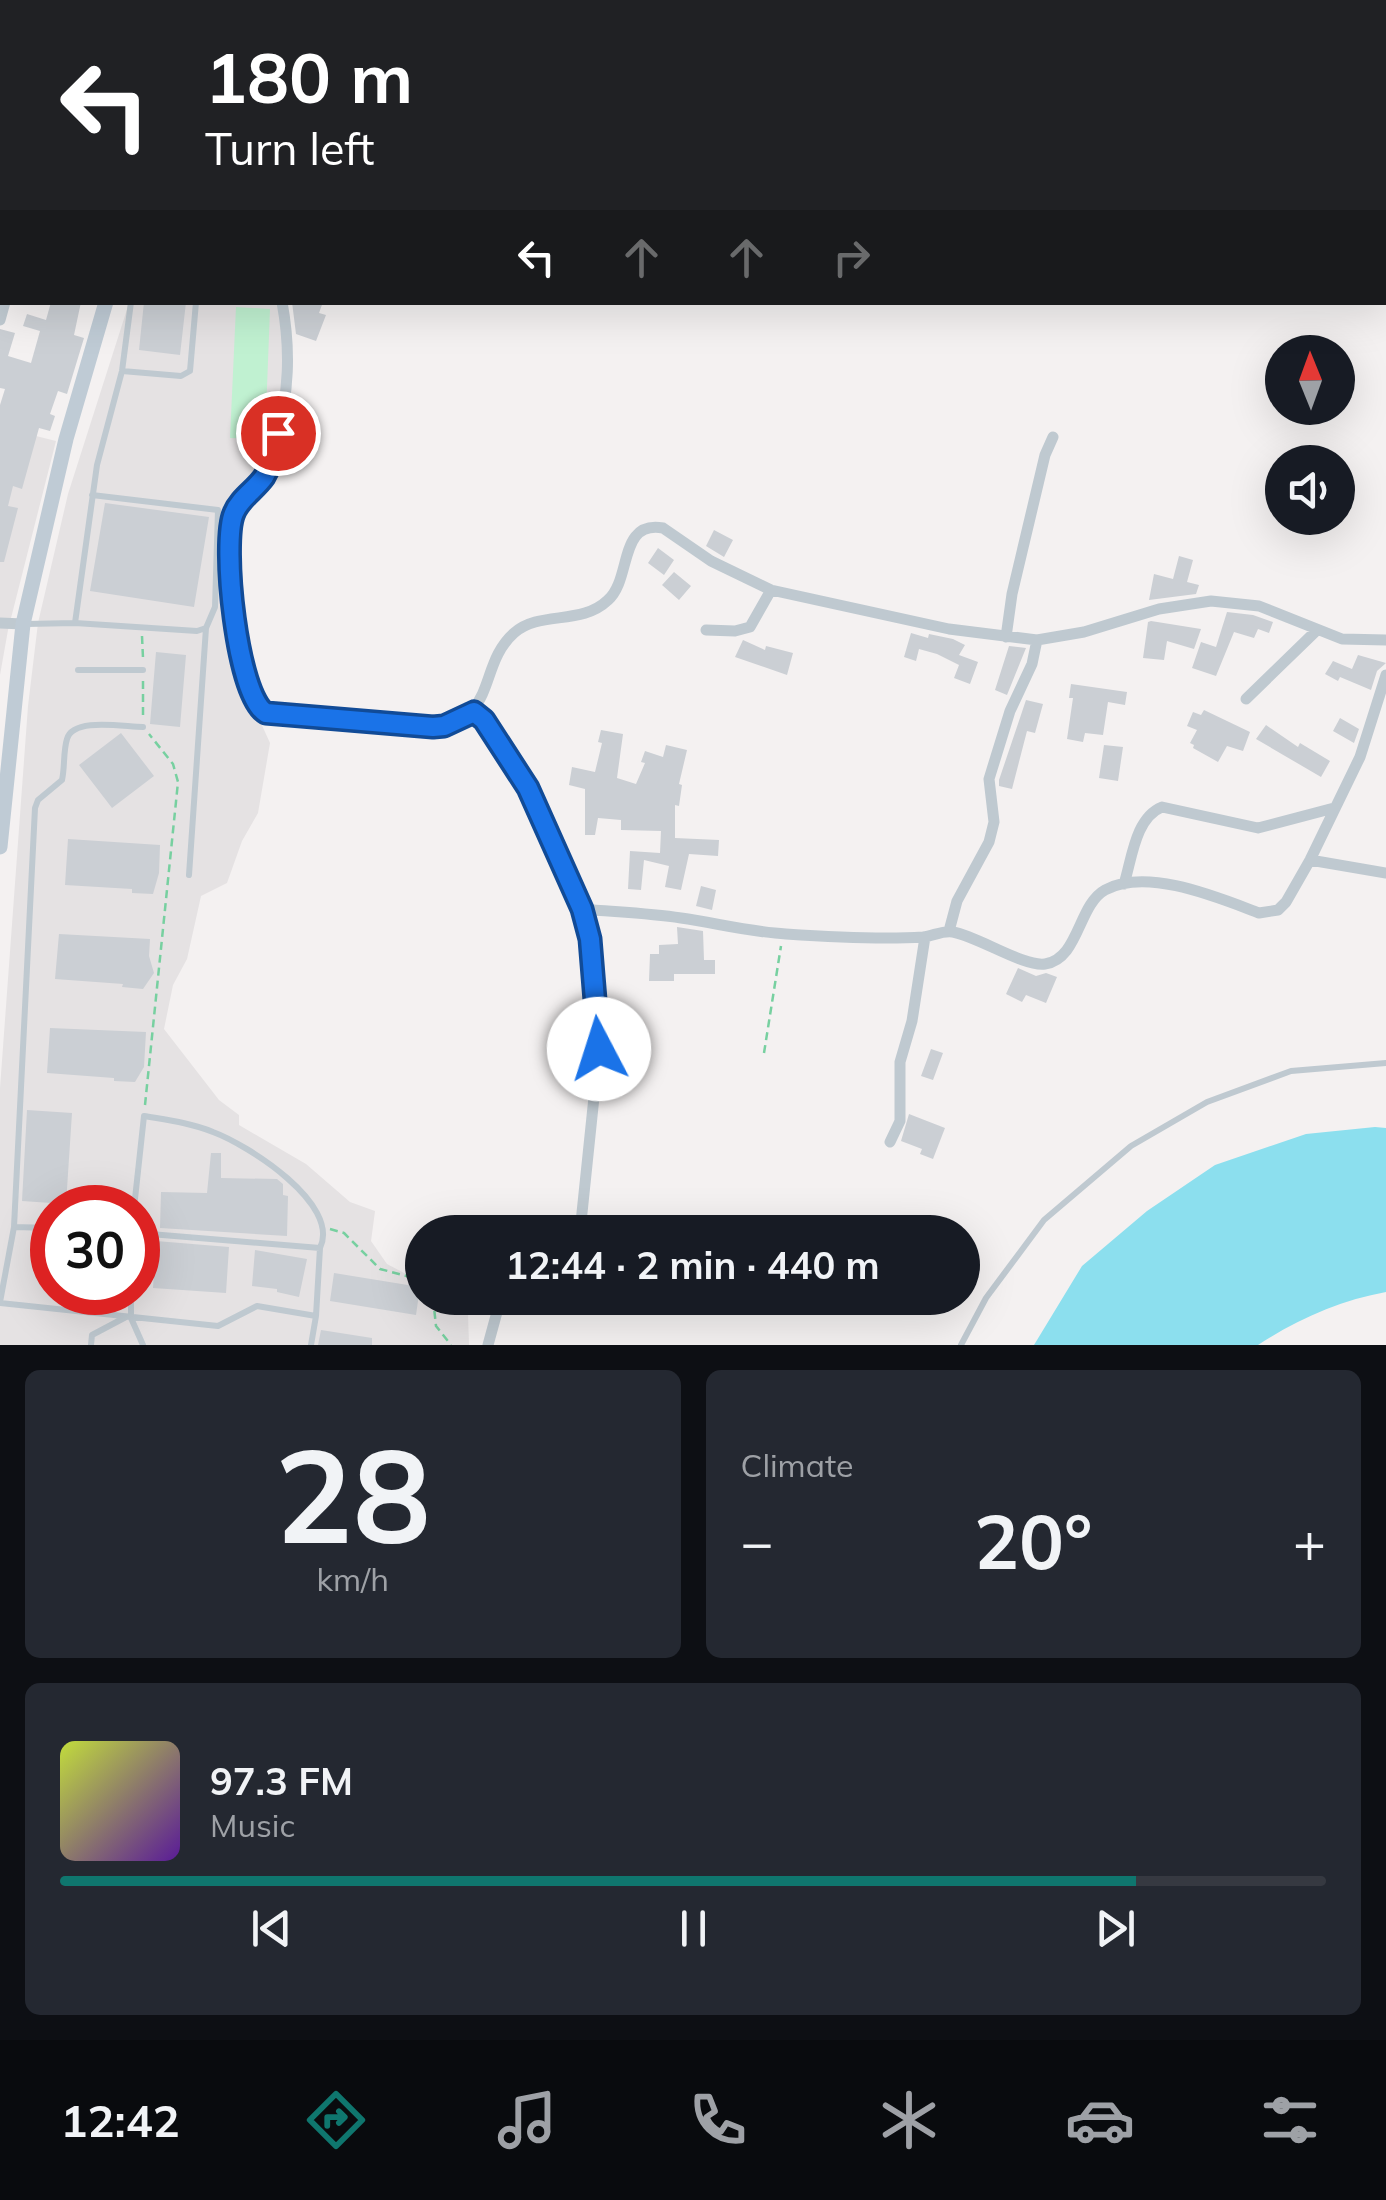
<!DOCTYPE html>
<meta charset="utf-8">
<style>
:root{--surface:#171b24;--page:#242831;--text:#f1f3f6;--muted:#9ea1a6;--line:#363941;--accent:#0f766e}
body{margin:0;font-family:Mulish,sans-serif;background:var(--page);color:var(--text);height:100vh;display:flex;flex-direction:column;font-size:38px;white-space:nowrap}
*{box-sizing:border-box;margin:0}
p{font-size:32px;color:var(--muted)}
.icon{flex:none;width:55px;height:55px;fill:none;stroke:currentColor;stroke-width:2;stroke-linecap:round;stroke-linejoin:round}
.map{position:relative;height:1345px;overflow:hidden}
.sheet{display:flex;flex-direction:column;gap:25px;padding:25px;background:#0d0f14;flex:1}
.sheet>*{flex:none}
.hud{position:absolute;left:0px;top:0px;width:1388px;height:305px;box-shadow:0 10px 40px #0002;background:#202124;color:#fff;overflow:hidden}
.needle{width:65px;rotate:359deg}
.tools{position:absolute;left:1265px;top:335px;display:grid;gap:20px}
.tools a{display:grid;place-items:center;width:90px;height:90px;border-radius:50%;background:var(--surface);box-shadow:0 10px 40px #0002;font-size:50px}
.speed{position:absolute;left:30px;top:1185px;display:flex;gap:20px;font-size:50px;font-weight:700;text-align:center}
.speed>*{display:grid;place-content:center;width:130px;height:130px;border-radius:50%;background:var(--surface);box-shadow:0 10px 40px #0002;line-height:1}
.speed .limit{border:15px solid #d22;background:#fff;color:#111}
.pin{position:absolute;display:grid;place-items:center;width:85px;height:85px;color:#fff;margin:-42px;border:5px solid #fff;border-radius:50%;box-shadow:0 2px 10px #0007}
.me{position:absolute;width:110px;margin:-55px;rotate:355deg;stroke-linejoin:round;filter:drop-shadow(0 0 8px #0008)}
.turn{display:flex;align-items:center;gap:35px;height:210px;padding:0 40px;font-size:45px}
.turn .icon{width:130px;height:130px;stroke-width:2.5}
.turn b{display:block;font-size:70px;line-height:85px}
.lanes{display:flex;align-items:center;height:95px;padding:0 40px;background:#0003;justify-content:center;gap:50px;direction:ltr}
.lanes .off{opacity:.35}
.big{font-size:75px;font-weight:700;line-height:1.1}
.sheet .card{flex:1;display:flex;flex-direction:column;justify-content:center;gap:15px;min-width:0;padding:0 35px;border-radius:15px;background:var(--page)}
.sheet .dial{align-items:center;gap:0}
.dial b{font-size:130px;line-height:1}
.song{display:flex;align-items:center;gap:30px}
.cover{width:120px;height:120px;border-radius:15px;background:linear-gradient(135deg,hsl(70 70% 55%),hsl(270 70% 35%))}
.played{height:10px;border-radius:5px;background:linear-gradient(90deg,var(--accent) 85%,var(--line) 85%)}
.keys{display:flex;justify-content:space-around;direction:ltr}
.heat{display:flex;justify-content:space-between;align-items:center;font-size:55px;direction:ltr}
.sheet .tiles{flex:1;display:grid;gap:25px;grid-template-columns:1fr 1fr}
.card:last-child{grid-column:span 2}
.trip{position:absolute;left:405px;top:1215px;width:575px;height:100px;border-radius:50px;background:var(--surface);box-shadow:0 10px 40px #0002;font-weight:700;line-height:100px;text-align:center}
.tabs{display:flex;height:160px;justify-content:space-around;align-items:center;background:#090b0e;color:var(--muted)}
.tabs .icon{width:70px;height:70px}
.tabs .on{color:var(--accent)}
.tabs b{font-size:45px;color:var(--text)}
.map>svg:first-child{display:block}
.education{fill:#e5e2e3;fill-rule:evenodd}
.green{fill:#c0f1d1}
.water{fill:#8cdfee}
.building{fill:#cbcfd4}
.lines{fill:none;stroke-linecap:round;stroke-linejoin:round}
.path{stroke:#77d0a0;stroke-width:2.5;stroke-dasharray:8 5;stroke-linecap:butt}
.service{stroke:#bfc9d0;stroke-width:6}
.minor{stroke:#bfc9d0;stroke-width:11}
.secondary{stroke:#bfcbd5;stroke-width:15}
.route-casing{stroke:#114b97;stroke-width:25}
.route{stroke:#1a73e8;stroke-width:18}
</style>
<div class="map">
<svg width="1386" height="1345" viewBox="0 0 1386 1345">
<rect width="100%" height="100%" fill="#f4f1f1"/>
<path class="education" d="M129,303H282L292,346L279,430L263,466L229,508L231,615L246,690L270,743L258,813L242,841L227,883L201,896L187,959L173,985L164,1029L219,1100L239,1115V1125L306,1164L350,1202L375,1211L371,1241L387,1264L406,1274H422V1298H455L468,1313L469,1345H0V1088L28,706L38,623L68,494ZM52,1208H138V1292H52Z
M0,427L56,441L8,630L0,675Z"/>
<path class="green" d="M236,307L270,309L265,439L230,438Z"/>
<path class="water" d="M1375,1127L1386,1128V1292C1341,1300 1296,1320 1258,1345H1034L1082,1266L1147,1211L1215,1165L1306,1134Z"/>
<path class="building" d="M51,302H81L74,335L84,338L67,394L58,391L50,414L55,416L50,431L39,428L22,489L13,486L8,506L18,508L4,562H0V405L5,389L0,388V329L15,333L8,356L31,363L40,331L23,326L27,314L46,320Z
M144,302H186L180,355L139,350Z
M292,302H323L319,313L326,315L316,341L296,334Z
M105,503L209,517L194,607L90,591Z
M714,530L733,540L724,557L706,546Z
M658,548L674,560L664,575L648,563Z
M1179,556L1193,560L1187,582L1199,585L1196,594L1149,600L1154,574L1173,579Z
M674,572L691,586L679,600L662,585Z
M1227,612L1253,615L1273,622L1269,633L1258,629L1254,638L1234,632L1216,676L1192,668L1201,642L1216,647Z
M1151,621L1201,629L1194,649L1167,641L1164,660L1143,658L1148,622Z
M911,633L928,638L929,634L953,639L965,645L959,655L978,662L970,684L954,678L959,665L937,654L919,649L916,661L904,657Z
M743,640L765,650L766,646L793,653L787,675L735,657Z
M1009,646L1026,648L1007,695L995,690Z
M156,652L186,655L180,727L150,724Z
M1358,655L1386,663L1377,671L1371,690L1340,677L1338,681L1325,674L1333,661L1352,669Z
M1071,684L1127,692L1125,705L1108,702L1103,735L1085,733L1083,742L1067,739L1073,698H1069Z
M1026,700L1043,704L1035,733L1027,731L1012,789L999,786V780Z
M1204,710L1250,732L1243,751L1227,746L1218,762L1193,748L1194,745L1190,743L1197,730L1187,726L1193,712L1201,715Z
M1340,718L1359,729L1354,743L1333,731Z
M1266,725L1298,747L1300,743L1330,761L1321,777L1256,739Z
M601,730L623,734L617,778L636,784L645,763L641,762L645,751L663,757L666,745L687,750L679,784L682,785L679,806L675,805V838L719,840L718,856L689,854L681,890L665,887L669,866L644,860L641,890L628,889L630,851L660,853L661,831L621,830V820L598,818L595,835H585V789L569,785L572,767L595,772L602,743L598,742Z
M121,733L154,776L112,808L79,765Z
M1104,745L1123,747L1118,781L1099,778Z
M68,839L160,845L159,873L153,894L132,893V889L65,885Z
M701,886L716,890L712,910L696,906Z
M677,927L703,931L704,960H715V974H674V981H649L650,954H659V945L678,944Z
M59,934L150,939L149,956L154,973L143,989L122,987L123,984L55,979Z
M1018,968L1036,976L1046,973L1057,977L1046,1003L1026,995L1022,1002L1006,994Z
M50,1028L146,1032L144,1067L135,1082L114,1081V1078L47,1073Z
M931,1049L943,1053L933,1080L921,1076Z
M27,1110L72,1113L66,1204L22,1201Z
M909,1114L945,1128L933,1159L920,1154L922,1149L901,1141Z
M211,1153H221V1178L277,1179L283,1184V1195L288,1196L287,1236L160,1228L161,1192L207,1193Z
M156,1241L229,1247L226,1293L153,1288Z
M255,1250L307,1259L299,1297L277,1292V1289L252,1286Z
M334,1273L420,1287L416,1315L330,1301Z
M321,1330L372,1338V1345H318Z"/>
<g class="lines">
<path class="path" d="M142,636L143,658
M143,681V718
M764,1053L781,946
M145,1105L178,782L173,764L149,734
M330,1229L344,1233L380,1269L422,1280
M433,1298L436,1326L451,1345"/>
<path class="service" d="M122,371L181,376L190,371L196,302
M75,623L97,465L122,371L131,302
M26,624L75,623L197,631L206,628L215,607L218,510L92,495
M78,670H143
M189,875L206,628
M134,1208L144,1116C167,1120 191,1123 213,1132C248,1145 341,1204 320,1248
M14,1227L35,808L38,800L62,780C65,767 63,752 67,739C73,717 124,727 143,727
M131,1292V1318L143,1345
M0,1302L14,1227L52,1228
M0,1303L218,1326L257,1306L316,1316L320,1248L138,1233
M91,1345L92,1335L126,1317
M311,1345L316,1316
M961,1345L986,1298L1044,1220L1131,1146L1207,1102L1291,1071L1386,1063"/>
<path class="minor" d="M0,204L2,199
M0,263L2,264
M282,302C291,351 289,393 276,440C273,453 271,466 264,477C254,492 236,501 232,520C225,555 235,695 266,713L433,727C499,719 477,666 514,633C540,610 581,626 608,600C632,579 618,520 663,528L711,561L771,590L949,629L1037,640L1084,632L1159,609L1211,601L1259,606L1342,639L1386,640
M0,320L5,302
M0,623L23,624
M706,630L735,631L750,627L771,590
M1006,637L1012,594L1045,455L1053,437
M1246,699L1316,631
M474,712L484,720L528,788L582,909L590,939L599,1049L580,1232
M1310,860L1386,873
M1124,884C1132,859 1135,818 1162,807L1258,828L1334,808
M582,909C615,912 648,913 681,918C716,923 750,932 786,934C830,937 879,940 923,937C933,936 943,930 953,932C979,937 1024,967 1045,964C1079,959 1078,905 1105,890C1147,867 1219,898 1259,913L1278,910L1286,902L1310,860L1360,757L1386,675
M949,931L957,901L989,842L994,822L989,779L1010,711L1032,664L1037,640
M890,1142L900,1121V1062L912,1021L925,937
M488,1345L500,1301L525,1300L551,1305L563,1298"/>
<path class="secondary" d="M280,0V2
M0,847L23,624L66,439L106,302"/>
</g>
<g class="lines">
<defs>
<path id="route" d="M278,433C274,448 272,464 264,477C255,490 240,498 234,513C221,543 237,697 266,713L433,727L444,726L474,712L484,720L528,788L582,909L590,939L599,1049"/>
</defs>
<use href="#route" class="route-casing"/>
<use href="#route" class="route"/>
</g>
</svg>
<div class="tools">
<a><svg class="needle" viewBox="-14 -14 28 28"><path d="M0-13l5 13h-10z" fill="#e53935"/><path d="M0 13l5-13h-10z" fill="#9ea1a6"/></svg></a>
<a><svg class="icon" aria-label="sound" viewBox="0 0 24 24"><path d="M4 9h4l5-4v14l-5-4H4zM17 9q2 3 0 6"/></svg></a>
</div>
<div class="speed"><div class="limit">30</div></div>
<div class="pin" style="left:278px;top:433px;background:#d93025"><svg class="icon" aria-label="arrive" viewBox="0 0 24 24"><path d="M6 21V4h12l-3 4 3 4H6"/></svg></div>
<svg class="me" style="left:599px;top:1049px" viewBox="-20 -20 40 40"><circle r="19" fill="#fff"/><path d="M0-13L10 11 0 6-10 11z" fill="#1a73e8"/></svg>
<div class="trip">12:44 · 2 min · 440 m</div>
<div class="hud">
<div class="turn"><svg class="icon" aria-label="left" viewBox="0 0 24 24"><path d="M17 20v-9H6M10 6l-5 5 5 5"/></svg><div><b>180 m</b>Turn left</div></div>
<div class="lanes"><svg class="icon" aria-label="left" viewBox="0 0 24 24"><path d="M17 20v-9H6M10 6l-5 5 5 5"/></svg><svg class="icon off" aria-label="ahead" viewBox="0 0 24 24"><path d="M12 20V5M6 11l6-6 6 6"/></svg><svg class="icon off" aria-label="ahead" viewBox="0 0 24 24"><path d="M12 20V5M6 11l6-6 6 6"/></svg><svg class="icon off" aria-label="right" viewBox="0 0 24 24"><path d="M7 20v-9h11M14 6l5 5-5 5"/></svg></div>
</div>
</div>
<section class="sheet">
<div class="tiles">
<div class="card dial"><b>28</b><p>km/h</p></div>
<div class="card"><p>Climate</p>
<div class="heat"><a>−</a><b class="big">20°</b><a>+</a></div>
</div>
<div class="card">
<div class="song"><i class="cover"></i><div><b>97.3 FM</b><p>Music</p></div></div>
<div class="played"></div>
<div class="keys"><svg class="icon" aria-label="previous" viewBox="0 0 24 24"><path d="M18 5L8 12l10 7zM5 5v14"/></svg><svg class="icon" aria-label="pause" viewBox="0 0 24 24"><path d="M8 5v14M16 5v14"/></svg><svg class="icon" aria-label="next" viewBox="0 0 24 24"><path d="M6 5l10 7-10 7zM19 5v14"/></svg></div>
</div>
</div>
</section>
<nav class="tabs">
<b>12:42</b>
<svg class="icon on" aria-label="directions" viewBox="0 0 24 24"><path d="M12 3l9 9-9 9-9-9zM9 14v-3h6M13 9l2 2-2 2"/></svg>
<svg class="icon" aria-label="music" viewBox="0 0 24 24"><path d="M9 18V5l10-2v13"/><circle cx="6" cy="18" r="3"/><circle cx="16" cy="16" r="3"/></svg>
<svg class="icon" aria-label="phone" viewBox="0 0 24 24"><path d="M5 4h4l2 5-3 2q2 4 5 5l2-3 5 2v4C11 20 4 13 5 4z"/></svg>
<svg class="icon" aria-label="climate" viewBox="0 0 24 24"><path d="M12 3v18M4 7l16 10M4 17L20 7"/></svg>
<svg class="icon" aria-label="car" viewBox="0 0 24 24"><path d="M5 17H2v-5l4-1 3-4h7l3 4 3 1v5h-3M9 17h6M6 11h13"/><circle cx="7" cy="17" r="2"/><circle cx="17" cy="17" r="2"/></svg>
<svg class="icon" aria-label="filters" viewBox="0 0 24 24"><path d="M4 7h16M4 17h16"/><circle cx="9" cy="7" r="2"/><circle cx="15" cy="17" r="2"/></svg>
</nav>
